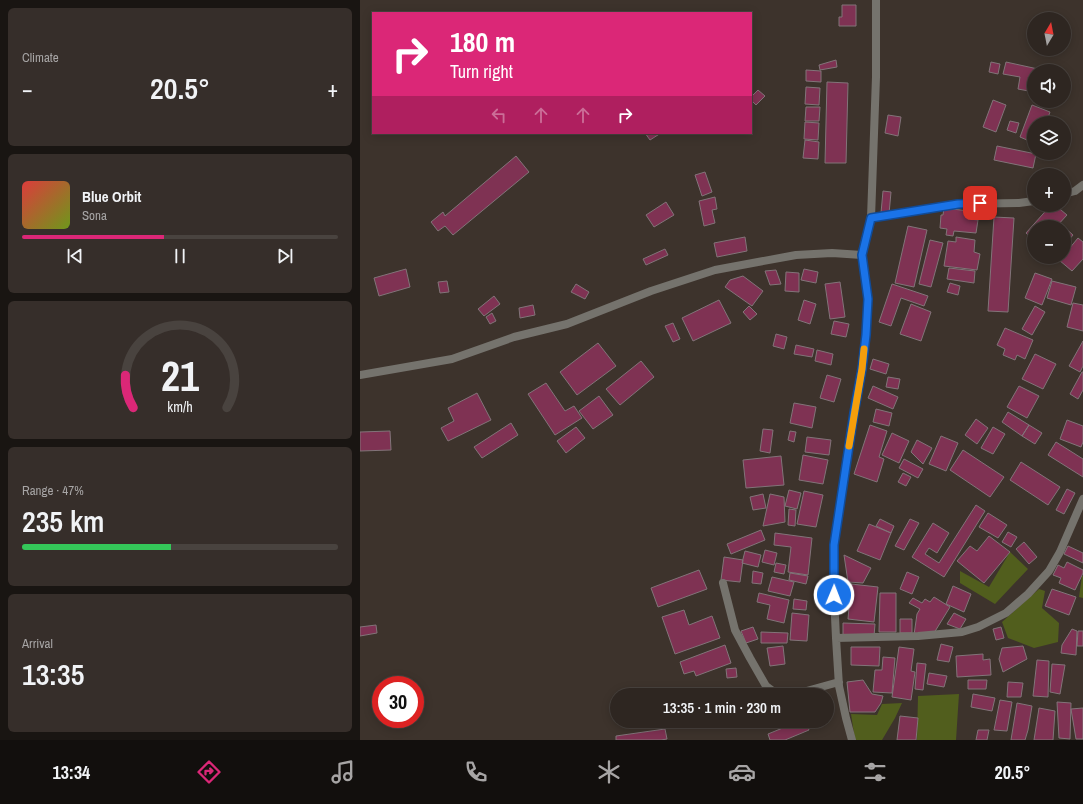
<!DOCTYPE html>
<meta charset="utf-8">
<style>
:root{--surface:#2e2621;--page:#362e2a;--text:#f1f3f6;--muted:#a7a5a5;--line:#49433f;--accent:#db2777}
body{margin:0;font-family:"Archivo Narrow",sans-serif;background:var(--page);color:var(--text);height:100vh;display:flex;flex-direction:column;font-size:15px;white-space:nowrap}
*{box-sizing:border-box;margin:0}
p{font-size:13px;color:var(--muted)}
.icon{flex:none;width:22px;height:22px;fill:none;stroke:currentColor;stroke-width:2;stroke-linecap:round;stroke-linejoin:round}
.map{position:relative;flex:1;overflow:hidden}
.drawer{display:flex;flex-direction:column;gap:8px;padding:8px;background:#191512;width:360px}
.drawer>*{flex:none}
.banner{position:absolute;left:12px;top:12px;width:380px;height:122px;border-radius:0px;box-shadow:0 2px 10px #0003,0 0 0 1px var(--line);background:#db2777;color:#fff;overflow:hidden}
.needle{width:26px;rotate:10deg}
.controls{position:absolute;left:667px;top:12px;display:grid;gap:8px}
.controls a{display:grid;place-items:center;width:44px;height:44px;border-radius:50%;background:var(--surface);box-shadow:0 2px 10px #0003,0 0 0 1px var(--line);font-size:20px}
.speed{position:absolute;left:12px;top:676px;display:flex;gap:8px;font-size:20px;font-weight:700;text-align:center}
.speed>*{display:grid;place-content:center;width:52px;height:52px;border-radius:50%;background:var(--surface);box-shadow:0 2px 10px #0003,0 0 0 1px var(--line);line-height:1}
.speed .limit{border:6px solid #d22;background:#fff;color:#111}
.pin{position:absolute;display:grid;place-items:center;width:34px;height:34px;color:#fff;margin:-17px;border-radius:8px;box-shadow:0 2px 6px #0006}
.me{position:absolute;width:44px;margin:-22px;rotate:1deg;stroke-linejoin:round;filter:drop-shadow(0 0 3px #0008)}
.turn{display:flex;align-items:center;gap:14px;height:84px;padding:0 12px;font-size:18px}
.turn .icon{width:52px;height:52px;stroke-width:2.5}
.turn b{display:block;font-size:28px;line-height:34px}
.lanes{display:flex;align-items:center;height:38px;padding:0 12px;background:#0003;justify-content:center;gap:20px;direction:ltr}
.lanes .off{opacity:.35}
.big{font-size:30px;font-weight:600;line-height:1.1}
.drawer .tile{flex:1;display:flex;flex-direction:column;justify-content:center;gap:6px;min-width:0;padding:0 14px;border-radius:6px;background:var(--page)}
.drawer .dial{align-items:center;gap:0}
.dial svg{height:104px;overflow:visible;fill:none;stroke:var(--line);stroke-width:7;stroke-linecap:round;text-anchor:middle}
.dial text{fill:var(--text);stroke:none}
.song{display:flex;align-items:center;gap:12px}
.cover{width:48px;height:48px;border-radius:6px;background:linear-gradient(135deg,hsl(0 70% 55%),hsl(80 70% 35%))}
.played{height:4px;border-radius:2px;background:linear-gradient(90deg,var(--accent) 45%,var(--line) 45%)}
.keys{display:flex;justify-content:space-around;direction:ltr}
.heat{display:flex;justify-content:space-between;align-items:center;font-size:22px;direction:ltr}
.charge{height:6px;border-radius:3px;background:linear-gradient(90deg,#34c759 47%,var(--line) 0)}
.trip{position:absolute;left:250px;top:688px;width:224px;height:40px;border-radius:20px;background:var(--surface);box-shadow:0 2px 10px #0003,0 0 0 1px var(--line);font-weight:600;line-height:40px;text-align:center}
.tabs{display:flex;height:64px;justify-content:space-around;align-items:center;background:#120f0d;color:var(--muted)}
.tabs .icon{width:28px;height:28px}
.tabs .on{color:var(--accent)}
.tabs b{font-size:18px;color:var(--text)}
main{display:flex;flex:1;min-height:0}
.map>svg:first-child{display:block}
.green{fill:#515e1d}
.building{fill:#7f3253;stroke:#827479}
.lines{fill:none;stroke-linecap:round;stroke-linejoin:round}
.minor{stroke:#75736d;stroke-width:8}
.route-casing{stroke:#114b97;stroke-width:10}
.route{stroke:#1a73e8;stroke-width:7}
.slow{stroke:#f59e0b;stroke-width:7}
</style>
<main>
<section class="drawer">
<div class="tile"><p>Climate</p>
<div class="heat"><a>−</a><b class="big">20.5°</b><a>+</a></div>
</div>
<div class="tile">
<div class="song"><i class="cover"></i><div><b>Blue Orbit</b><p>Sona</p></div></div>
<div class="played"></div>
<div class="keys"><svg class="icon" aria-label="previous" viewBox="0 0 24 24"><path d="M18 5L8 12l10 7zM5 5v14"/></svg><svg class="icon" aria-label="pause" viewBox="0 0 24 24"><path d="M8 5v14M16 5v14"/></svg><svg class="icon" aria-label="next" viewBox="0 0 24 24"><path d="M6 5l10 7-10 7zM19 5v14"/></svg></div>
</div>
<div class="tile dial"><svg viewBox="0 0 100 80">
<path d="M14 69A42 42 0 1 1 86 69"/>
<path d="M14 69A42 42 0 0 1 8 44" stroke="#db2777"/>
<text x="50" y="56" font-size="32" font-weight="700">21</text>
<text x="50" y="72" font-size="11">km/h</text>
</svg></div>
<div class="tile"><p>Range · 47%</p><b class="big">235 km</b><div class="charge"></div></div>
<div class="tile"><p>Arrival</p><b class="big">13:35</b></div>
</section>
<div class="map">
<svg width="723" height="740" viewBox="0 0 723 740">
<rect width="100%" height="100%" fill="#3d332c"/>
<path class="green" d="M650,552L668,569L635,604L600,583V571L629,587Z
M722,576H723V598L719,597Z
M679,589L685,591L682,608L699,623L698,642L674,648L648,638L642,622Z
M599,694L596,740H557L558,696Z
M542,703L535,718L522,740H495L491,714L517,715L522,704Z"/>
<path class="building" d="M482,5H496V26H479V17H482Z
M476,60L477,67L460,70L459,65Z
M631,62L640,64L638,74L629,72Z
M646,62L687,71H674V92L658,89L660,77L643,74Z
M446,70L461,71V82L446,81Z
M467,82L488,83L486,163H465Z
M446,87L460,88L459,105L445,104Z
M398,90L405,96L396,105L391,100V97Z
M633,100L646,105L636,132L623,127Z
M672,105L690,112L686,123H674V143L660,137Z
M446,107H460L459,121H445Z
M528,115L541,117L538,136L525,133Z
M650,121L659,123L656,133L647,130Z
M445,122L459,123L458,140L444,139Z
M285,133H301L290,140Z
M445,140L459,142L458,159L443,158Z
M637,146L676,154L673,168L634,160Z
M156,156L169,172L93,235L85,226L78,231L71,222L83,212L85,216Z
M345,172L352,192L342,196L335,175Z
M523,191L531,192L529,214L521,213Z
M355,197L357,209L352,210L355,223L344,226L339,201Z
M306,202L314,215L294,227L286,215Z
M691,205H695L707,215L696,227H674V241L666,233Z
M584,208L609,211L608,219L618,220L616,233L594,231L593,236L586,235L587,229L580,228L581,215H583Z
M634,217L654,218L648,312L628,311Z
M548,226L567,230L554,287L535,283Z
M704,227L713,235L704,246Z
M385,237L387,251L357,257L354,243Z
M596,237L615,240L614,252L620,254L617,270L584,266L588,241L596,242Z
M718,238L723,242V259L712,271L699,260L702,257H704V255Z
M570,240L583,243L571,287L559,284Z
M305,249L308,255L286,265L283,259Z
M684,257H695L691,263Z
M589,268L615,271L614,283L587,279Z
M46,269L50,287L19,296L14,278Z
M444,269L458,272L456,283L441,280Z
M416,270L421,284L410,285L405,271Z
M426,272L439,273V292L425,291Z
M675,273L692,279L682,305L665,298Z
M383,276L403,291L392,306L365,287L370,280Z
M87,281L89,292L80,293L78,282Z
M692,281L716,287L711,305L687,298Z
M480,282L485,317L470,319L465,284Z
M590,283L600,286L598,295L587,292Z
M216,284L229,292L225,299L211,292Z
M532,284L568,296L564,306L541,298L531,326L519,322Z
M134,296L140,304L124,316L118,309Z
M359,300L371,323L333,341L322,318Z
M444,300L456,304L450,324L438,320Z
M713,303L723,305V331L707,327Z
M551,304L571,312L561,341L540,334Z
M173,305L175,315L160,318L159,308Z
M389,306L397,314L390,320L383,312Z
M675,306L685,312L672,335L662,329Z
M132,313L136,321L130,324L126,317Z
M474,321L489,324L486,337L471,334Z
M313,323L320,339L313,342L305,326Z
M645,328L673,340L665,359L657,355L655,360L643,355L645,349L637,345Z
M416,334L427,337L424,349L413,346Z
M723,341V366L720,372L709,366Z
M238,343L256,366L217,395L200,372Z
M436,345L454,349L452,357L434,354Z
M457,350L473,354L471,365L455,361Z
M675,354L696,364L683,389L662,379Z
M513,359L529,364L526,374L510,369Z
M281,361L294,377L260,405L246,389Z
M722,372H723V390L718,399L710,394Z
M467,375L481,379L474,402L460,398Z
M528,377L540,379L538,389L526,387Z
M186,383L205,411L214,406L222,418L195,435L168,394Z
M513,386L538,397L533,409L508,398Z
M659,386L679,396L667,418L647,407Z
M117,393L131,420L88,441L81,428L94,421L88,408Z
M239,396L253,415L233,429L219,411Z
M434,403L456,407L452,428L430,423Z
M516,409L532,413L529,426L513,422Z
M648,412L669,425L662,436L642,422Z
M616,419L628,428L617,444L605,435Z
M707,420L723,426V442L721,447L700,439Z
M151,423L158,435L122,458L114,447Z
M510,425L527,431L519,457L524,459L517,482L494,474Z
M669,425L682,433L675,444L662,436Z
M216,427L225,438L206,453L197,441Z
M633,427L645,434L633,454L621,448Z
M403,429L413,430L410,453L400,451Z
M30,431L31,450L0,451V432Z
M430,431L436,432L434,442L428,440Z
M532,433L549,441L539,463L522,455Z
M581,436L598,443L586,471L569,464Z
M447,437L471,440L469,455L445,452Z
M557,440L572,448L563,464L551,452Z
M696,442L723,459V477L688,455Z
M603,450L644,477L630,497L590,470Z
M443,455L468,460L463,484L439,480Z
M421,456L424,485L386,488L383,460Z
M544,459L563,469L558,478L539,468Z
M661,462L700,487L688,505L650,480Z
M543,473L551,477L546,486L538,482Z
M707,489L715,493L704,514L696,510Z
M429,490L441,493L437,509L425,506Z
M444,491L463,495L456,527L437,524Z
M403,494L406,508L393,510L390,497Z
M410,494L424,497L425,522L403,526Z
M616,505L625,511L584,577L552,557L573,523L589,533L577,553L569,548L565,554L579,563Z
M429,509L436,510L435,526L428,525Z
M628,513L647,525L638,538L619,527Z
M520,519L534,526L531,533L516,526Z
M550,519L559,523L544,550L535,546Z
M509,524L531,533L520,560L497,551Z
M401,530L405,540L371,554L367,544Z
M648,532L657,537L651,547L642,542Z
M415,533L452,538L448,575L428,572L431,547L414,545Z
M629,536L650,552L624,583L597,561L610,546L617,551Z
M664,542L677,557L669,564L656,549Z
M708,546L723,553V563L704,554Z
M405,550L417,553L414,565L402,562Z
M385,551L401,555L398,567L382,563Z
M484,555L511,568L503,583L488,582Z
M364,557L383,560L380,582L361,580Z
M707,562L723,570V573L715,590L699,583L701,578L693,575L698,565L704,568Z
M416,563L426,565L424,574L414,572Z
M339,570L347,589L298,607L291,588Z
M393,571L403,573L401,584L392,583Z
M547,572L559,577L552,594L540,589Z
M430,573L448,576L446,584L429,580Z
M412,577L434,582L430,596L408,591Z
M491,584L518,587L514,622L488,619Z
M593,586L611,594L604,612L586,604Z
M692,589L716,597L709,615L685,606Z
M399,593L429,600L424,623L407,619L410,605L397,602Z
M520,593H536V632H519Z
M574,597L590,607L574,633L554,635L557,614L560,609L549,603L553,598L562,603L565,599L570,602Z
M434,599L447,601L446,610L433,609Z
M324,610L329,625L352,616L360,638L315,654L302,617Z
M432,613L449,615L447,641L430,640Z
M594,613L606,619L600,629L587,624Z
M540,619H552V633H540Z
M483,623L515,624L514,636L483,635Z
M16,625L17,633L0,636V627Z
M393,627L398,639L386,643L381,631Z
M641,627L644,638L636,640L633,629Z
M712,629L717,631L716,655L701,653L702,645Z
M718,631H723V646H717Z
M401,632L428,633L427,643H401Z
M581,644L593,647L589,662L577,660Z
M365,645L371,663L336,676L334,671L324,674L320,662Z
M423,646L425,664L410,666L407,648Z
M663,646L667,659L643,672L639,659L642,648Z
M491,647H520L519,666L491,665Z
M539,647L554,649L551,671L555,672L551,700L532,697Z
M623,654V660L630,659L631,675L597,677L596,656Z
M523,657L535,658L532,693L513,692L515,670H522Z
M677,660L689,661L688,697L673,696Z
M557,663L566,664L563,690L555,689Z
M692,664L705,665L700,694L690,692Z
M376,668L377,677L367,678L366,669Z
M569,673L587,676L584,687L567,684Z
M503,680L512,694L523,696L521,703L515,712H490L487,682Z
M608,680H627L626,689H608Z
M648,682L663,683L661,697H647Z
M613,694L635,698L632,711L611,707Z
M640,700L652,702L647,731L634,730Z
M697,702L711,703L710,739L699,738Z
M657,703L672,706L668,730L665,740H651Z
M679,708L695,711L693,740H674Z
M723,708V739H716L711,709Z
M540,716L558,718L556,740H537Z
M440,721H445L449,730L425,740H410L408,734Z
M305,729L307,739L301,740H256V736Z
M618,730H629L627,740H616Z"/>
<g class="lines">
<path class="minor" d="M704,194L715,191L723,185
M511,218L598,204L659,203L674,201
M0,375L92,359L154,337L207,324L291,291L355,270L436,255L472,253L502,255
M363,583L375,630L390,658L406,686L418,695
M476,638L558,636L602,632L618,627L646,613L668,594L689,571L700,552L723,499
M432,695L479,682
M492,740L486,718L479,686L476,638L474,595V545L494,413L502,369L506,335L508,299L502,255L511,218L516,77V0"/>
</g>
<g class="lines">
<defs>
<path id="route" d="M474,595V545L494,413L502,369L506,335L508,299L502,255L511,218L598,204L620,203"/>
</defs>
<use href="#route" class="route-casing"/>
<use href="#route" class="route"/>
<path class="slow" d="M489,446L502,369L504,349"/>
</g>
</svg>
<div class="controls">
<a><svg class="needle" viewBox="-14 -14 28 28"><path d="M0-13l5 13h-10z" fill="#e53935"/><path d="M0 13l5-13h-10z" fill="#a7a5a5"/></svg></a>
<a><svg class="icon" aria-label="sound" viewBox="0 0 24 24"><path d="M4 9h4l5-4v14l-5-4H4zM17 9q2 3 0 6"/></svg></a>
<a><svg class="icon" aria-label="layers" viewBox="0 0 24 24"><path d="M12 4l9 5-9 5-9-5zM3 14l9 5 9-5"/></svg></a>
<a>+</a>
<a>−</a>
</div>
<div class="speed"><div class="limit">30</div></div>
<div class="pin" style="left:620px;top:203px;background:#d93025"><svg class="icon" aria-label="arrive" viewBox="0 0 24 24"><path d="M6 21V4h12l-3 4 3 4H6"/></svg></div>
<svg class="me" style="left:474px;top:595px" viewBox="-20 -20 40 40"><circle r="17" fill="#1a73e8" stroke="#fff" stroke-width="3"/><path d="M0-11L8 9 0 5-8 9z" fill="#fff"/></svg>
<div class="trip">13:35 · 1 min · 230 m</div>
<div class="banner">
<div class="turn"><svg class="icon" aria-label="right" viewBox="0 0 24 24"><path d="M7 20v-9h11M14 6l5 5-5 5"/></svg><div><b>180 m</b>Turn right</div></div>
<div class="lanes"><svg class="icon off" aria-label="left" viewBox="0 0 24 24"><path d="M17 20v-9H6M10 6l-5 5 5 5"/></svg><svg class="icon off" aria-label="ahead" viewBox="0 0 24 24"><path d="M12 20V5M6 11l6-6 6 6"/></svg><svg class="icon off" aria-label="ahead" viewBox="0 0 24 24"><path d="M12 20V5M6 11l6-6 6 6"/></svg><svg class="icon" aria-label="right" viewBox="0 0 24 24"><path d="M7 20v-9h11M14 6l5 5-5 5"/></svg></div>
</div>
</div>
</main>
<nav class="tabs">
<b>13:34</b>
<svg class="icon on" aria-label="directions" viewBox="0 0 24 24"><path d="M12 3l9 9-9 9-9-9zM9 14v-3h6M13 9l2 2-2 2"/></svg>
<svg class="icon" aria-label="music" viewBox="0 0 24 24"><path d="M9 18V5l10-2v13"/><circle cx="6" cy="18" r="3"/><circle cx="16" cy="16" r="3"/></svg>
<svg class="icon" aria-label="phone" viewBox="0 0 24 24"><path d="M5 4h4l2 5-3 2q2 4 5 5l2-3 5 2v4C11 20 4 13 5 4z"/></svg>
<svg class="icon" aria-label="climate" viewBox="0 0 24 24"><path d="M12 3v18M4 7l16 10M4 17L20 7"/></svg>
<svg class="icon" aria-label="car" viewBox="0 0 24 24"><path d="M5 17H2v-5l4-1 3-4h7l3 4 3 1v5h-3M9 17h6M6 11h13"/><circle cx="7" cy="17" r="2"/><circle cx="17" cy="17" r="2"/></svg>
<svg class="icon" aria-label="filters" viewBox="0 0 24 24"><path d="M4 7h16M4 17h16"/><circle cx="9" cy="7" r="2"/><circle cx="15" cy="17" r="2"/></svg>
<b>20.5°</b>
</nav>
